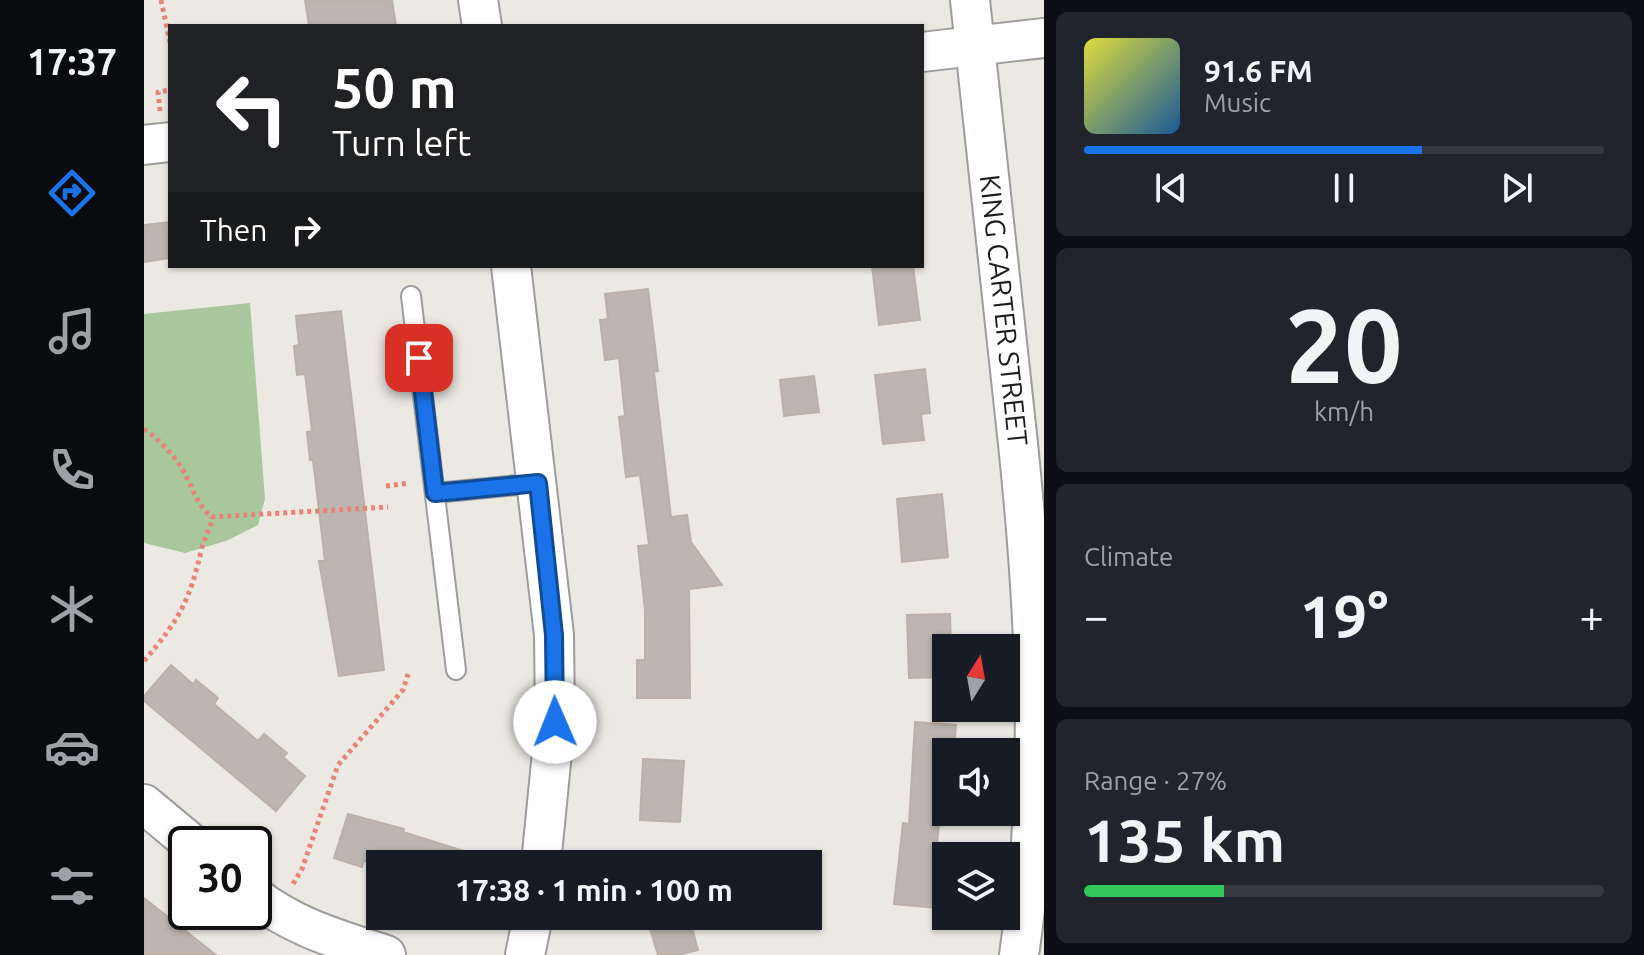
<!DOCTYPE html>
<meta charset="utf-8">
<style>
:root{--surface:#171b24;--page:#20242c;--text:#f1f3f6;--muted:#9ea1a6;--line:#363941;--accent:#1a73e8}
body{margin:0;font-family:Ubuntu,sans-serif;background:var(--page);color:var(--text);height:100vh;display:flex;flex-direction:column;font-size:30px;white-space:nowrap}
*{box-sizing:border-box;margin:0}
p{font-size:26px;color:var(--muted)}
.icon{flex:none;width:44px;height:44px;fill:none;stroke:currentColor;stroke-width:2;stroke-linecap:round;stroke-linejoin:round}
.map{position:relative;flex:1;overflow:hidden}
.side{display:flex;flex-direction:column;gap:12px;padding:12px;background:#0d0f14;width:600px}
.side>*{flex:none}
.hud{position:absolute;left:24px;top:24px;width:756px;height:244px;border-radius:0px;box-shadow:0 2px 6px #0004;background:#202124;color:#fff;overflow:hidden}
.needle{width:52px;rotate:11deg}
.fabs{position:absolute;left:788px;top:634px;display:grid;gap:16px}
.fabs a{display:grid;place-items:center;width:88px;height:88px;border-radius:0px;background:var(--surface);box-shadow:0 2px 6px #0004;font-size:40px}
.speed{position:absolute;left:24px;top:826px;display:flex;gap:16px;font-size:40px;font-weight:700;text-align:center}
.speed>*{display:grid;place-content:center;width:104px;height:104px;border-radius:50%;background:var(--surface);box-shadow:0 2px 6px #0004;line-height:1}
.speed .limit{border:4px solid #111;border-radius:12px;background:#fff;color:#111}
.pin{position:absolute;display:grid;place-items:center;width:68px;height:68px;color:#fff;margin:-34px;border-radius:16px;box-shadow:0 4px 12px #0006}
.me{position:absolute;width:88px;margin:-44px;rotate:359deg;stroke-linejoin:round;filter:drop-shadow(0 0 6px #0008)}
.turn{display:flex;align-items:center;gap:28px;height:168px;padding:0 32px;font-size:36px}
.turn .icon{width:104px;height:104px;stroke-width:2.5}
.turn b{display:block;font-size:56px;line-height:68px}
.then{display:flex;align-items:center;height:76px;padding:0 32px;background:#0003;gap:16px;font-size:30px}
.big{font-size:60px;font-weight:700;line-height:1.1}
.side .widget{flex:1;display:flex;flex-direction:column;justify-content:center;gap:12px;min-width:0;padding:0 28px;border-radius:12px;background:var(--page)}
.side .dial{align-items:center;gap:0}
.dial b{font-size:104px;line-height:1}
.song{display:flex;align-items:center;gap:24px}
.cover{width:96px;height:96px;border-radius:12px;background:linear-gradient(135deg,hsl(60 70% 55%),hsl(210 70% 35%))}
.played{height:8px;border-radius:4px;background:linear-gradient(90deg,var(--accent) 65%,var(--line) 65%)}
.keys{display:flex;justify-content:space-around;direction:ltr}
.heat{display:flex;justify-content:space-between;align-items:center;font-size:44px;direction:ltr}
.charge{height:12px;border-radius:6px;background:linear-gradient(90deg,#34c759 27%,var(--line) 0)}
.trip{position:absolute;left:222px;top:850px;width:456px;height:80px;border-radius:0px;background:var(--surface);box-shadow:0 2px 6px #0004;font-weight:700;line-height:80px;text-align:center}
main{display:flex;flex:1;min-height:0}
.dock{display:flex;flex-direction:column;width:144px;justify-content:space-around;align-items:center;background:#090b0e;color:var(--muted)}
.dock .icon{width:56px;height:56px}
.dock .current{color:var(--accent)}
.dock b{font-size:36px;color:var(--text)}
.map>svg:first-child{display:block}
.forest{fill:#a8c79c}
.building{fill:#bcb5b0;stroke:#bcb0a7;stroke-width:2}
.lines{fill:none;stroke-linecap:round;stroke-linejoin:round}
.lane-casing{stroke:#9d9d9d;stroke-width:22}
.street-casing{stroke:#9d9d9d;stroke-width:42}
.path{stroke:#e88477;stroke-width:5;stroke-dasharray:4 4;stroke-linecap:butt}
.lane{stroke:#fff;stroke-width:18}
.street{stroke:#fff;stroke-width:38}
.route-casing{stroke:#114b97;stroke-width:20}
.route{stroke:#1a73e8;stroke-width:14}
.labels{text-anchor:middle;stroke-width:7;stroke-linejoin:round;paint-order:stroke}
.street-label{font-size:28px;fill:#1c1c1c;stroke:#fff}
</style>
<main>
<nav class="dock">
<b>17:37</b>
<svg class="icon current" aria-label="directions" viewBox="0 0 24 24"><path d="M12 3l9 9-9 9-9-9zM9 14v-3h6M13 9l2 2-2 2"/></svg>
<svg class="icon" aria-label="music" viewBox="0 0 24 24"><path d="M9 18V5l10-2v13"/><circle cx="6" cy="18" r="3"/><circle cx="16" cy="16" r="3"/></svg>
<svg class="icon" aria-label="phone" viewBox="0 0 24 24"><path d="M5 4h4l2 5-3 2q2 4 5 5l2-3 5 2v4C11 20 4 13 5 4z"/></svg>
<svg class="icon" aria-label="climate" viewBox="0 0 24 24"><path d="M12 3v18M4 7l16 10M4 17L20 7"/></svg>
<svg class="icon" aria-label="car" viewBox="0 0 24 24"><path d="M5 17H2v-5l4-1 3-4h7l3 4 3 1v5h-3M9 17h6M6 11h13"/><circle cx="7" cy="17" r="2"/><circle cx="17" cy="17" r="2"/></svg>
<svg class="icon" aria-label="filters" viewBox="0 0 24 24"><path d="M4 7h16M4 17h16"/><circle cx="9" cy="7" r="2"/><circle cx="15" cy="17" r="2"/></svg>
</nav>
<div class="map">
<svg width="900" height="955" viewBox="0 0 900 955">
<rect width="100%" height="100%" fill="#ece9e3"/>
<path class="forest" d="M106,303L121,499L114,525L82,541L41,553L0,543V314Z"/>
<path class="building" d="M161,0H248L252,26H165Z
M26,222V258L0,262V225Z
M728,266H769L776,320L735,325Z
M504,289L514,371L510,372L527,517L543,515L547,542L578,585L545,589L546,698H493V660H501V610L494,546L505,545L496,475L482,477L475,417L481,416L475,358L461,360L456,320L464,319L461,294Z
M197,311L240,670L195,676L175,561H181L169,460H166L163,432L168,431L161,374L153,375L150,346L155,345L152,316Z
M781,369L786,413L777,414L780,440L739,444L731,375Z
M670,376L675,412L640,416L636,380Z
M798,494L804,557L758,562L753,499Z
M806,614L807,648H802V677L765,678L763,615Z
M27,665L49,684L52,680L74,698L70,704L114,741L120,734L143,753L139,757L161,776L132,811L0,701V696Z
M771,722L812,725L810,752H802V785H799L793,844L802,845V885L796,884L793,908L750,904L759,823L765,824Z
M499,759L540,761L536,822L496,820Z
M204,814L260,829L259,832L342,858L341,864H230L220,861L218,867L190,858Z
M0,898L72,955H0Z
M502,916H545L554,950L534,955H514Z"/>
<g class="lines">
<defs>
<path id="lane" d="M267,296L312,670
M291,493L394,483"/>
<g id="street">
<path d="M334,0L338,26"/>
<path id="s1" d="M826,0C843,148 859,296 874,444C892,616 900,784 875,955"/>
<path d="M778,52L900,38"/>
<path d="M0,145L26,142"/>
<path d="M367,266L410,635L411,722L397,864"/>
<path d="M0,804L48,844"/>
<path d="M110,896C152,928 193,939 242,955"/>
<path d="M381,955L389,916"/>
</g>
</defs>
<use href="#lane" class="lane-casing"/>
<use href="#street" class="street-casing"/>
<path class="path" d="M17,0L26,42
M16,111L14,92L26,90
M0,429C14,439 28,453 37,467C48,484 51,504 68,517L244,507
M242,486L265,483
M0,661C36,619 46,600 58,547C61,536 67,528 68,517
M149,884L158,869L194,765L259,690L264,674"/>
<use href="#lane" class="lane"/>
<use href="#street" class="street"/>
</g>
<g class="lines">
<defs>
<path id="route" d="M275,358L291,493L394,483L410,635L411,722"/>
</defs>
<use href="#route" class="route-casing"/>
<use href="#route" class="route"/>
</g>
<g class="labels">
<g class="street-label">
<text dy="10" stroke="none"><textPath href="#s1" startOffset="312">KING CARTER STREET</textPath></text>
</g>
</g>
</svg>
<div class="fabs">
<a><svg class="needle" viewBox="-14 -14 28 28"><path d="M0-13l5 13h-10z" fill="#e53935"/><path d="M0 13l5-13h-10z" fill="#9ea1a6"/></svg></a>
<a><svg class="icon" aria-label="sound" viewBox="0 0 24 24"><path d="M4 9h4l5-4v14l-5-4H4zM17 9q2 3 0 6"/></svg></a>
<a><svg class="icon" aria-label="layers" viewBox="0 0 24 24"><path d="M12 4l9 5-9 5-9-5zM3 14l9 5 9-5"/></svg></a>
</div>
<div class="speed"><div class="limit">30</div></div>
<div class="pin" style="left:275px;top:358px;background:#d93025"><svg class="icon" aria-label="arrive" viewBox="0 0 24 24"><path d="M6 21V4h12l-3 4 3 4H6"/></svg></div>
<svg class="me" style="left:411px;top:722px" viewBox="-20 -20 40 40"><circle r="19" fill="#fff"/><path d="M0-13L10 11 0 6-10 11z" fill="#1a73e8"/></svg>
<div class="trip">17:38 · 1 min · 100 m</div>
<div class="hud">
<div class="turn"><svg class="icon" aria-label="left" viewBox="0 0 24 24"><path d="M17 20v-9H6M10 6l-5 5 5 5"/></svg><div><b>50 m</b>Turn left</div></div>
<div class="then">Then<svg class="icon" aria-label="right" viewBox="0 0 24 24"><path d="M7 20v-9h11M14 6l5 5-5 5"/></svg></div>
</div>
</div>
<section class="side">
<div class="widget">
<div class="song"><i class="cover"></i><div><b>91.6 FM</b><p>Music</p></div></div>
<div class="played"></div>
<div class="keys"><svg class="icon" aria-label="previous" viewBox="0 0 24 24"><path d="M18 5L8 12l10 7zM5 5v14"/></svg><svg class="icon" aria-label="pause" viewBox="0 0 24 24"><path d="M8 5v14M16 5v14"/></svg><svg class="icon" aria-label="next" viewBox="0 0 24 24"><path d="M6 5l10 7-10 7zM19 5v14"/></svg></div>
</div>
<div class="widget dial"><b>20</b><p>km/h</p></div>
<div class="widget"><p>Climate</p>
<div class="heat"><a>−</a><b class="big">19°</b><a>+</a></div>
</div>
<div class="widget"><p>Range · 27%</p><b class="big">135 km</b><div class="charge"></div></div>
</section>
</main>
